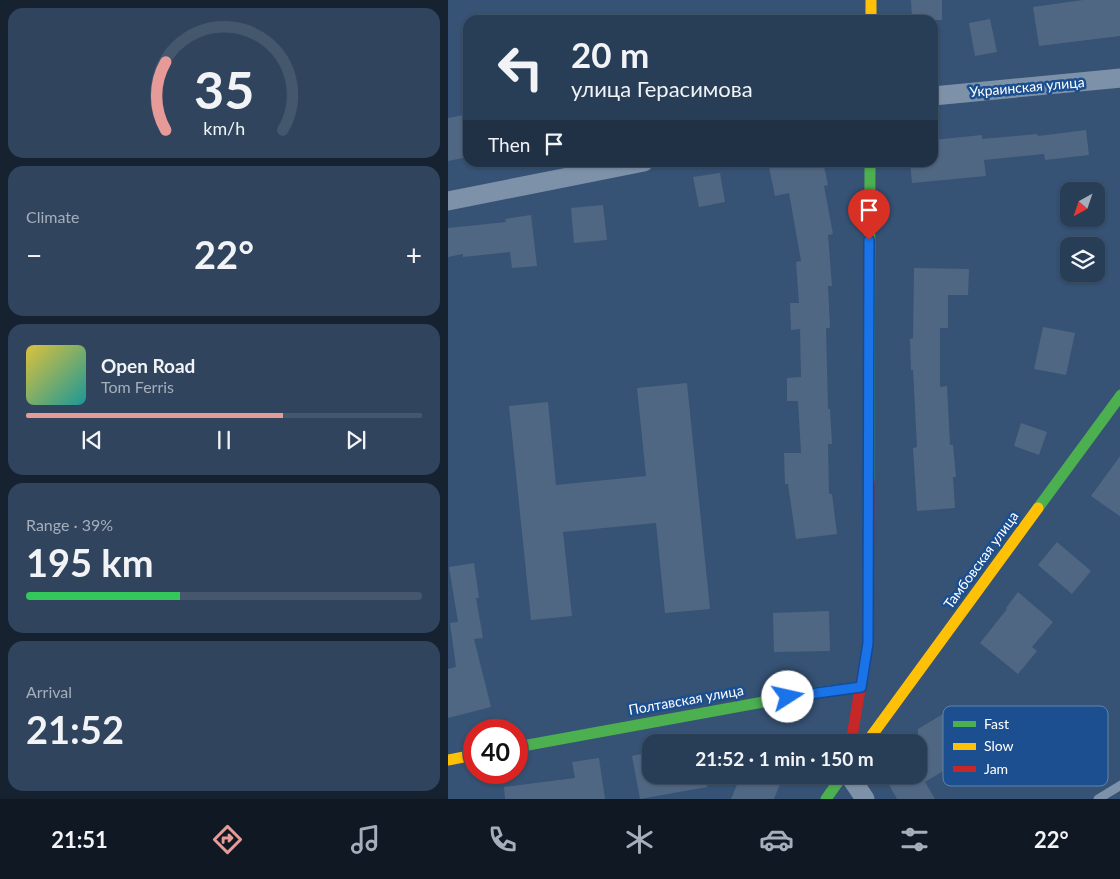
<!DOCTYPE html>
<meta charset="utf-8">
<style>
:root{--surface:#283e57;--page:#30455d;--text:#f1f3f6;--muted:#a5aeba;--line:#44576d;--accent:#e69b98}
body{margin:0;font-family:Lato,sans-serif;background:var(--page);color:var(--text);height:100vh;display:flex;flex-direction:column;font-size:19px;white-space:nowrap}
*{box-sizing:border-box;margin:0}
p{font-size:16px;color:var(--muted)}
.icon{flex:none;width:28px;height:28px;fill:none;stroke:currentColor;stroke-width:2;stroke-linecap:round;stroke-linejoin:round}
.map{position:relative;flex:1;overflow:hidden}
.sheet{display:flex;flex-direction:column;gap:8px;padding:8px;background:#162230;width:448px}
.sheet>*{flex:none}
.hud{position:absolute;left:15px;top:15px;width:475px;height:152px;border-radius:15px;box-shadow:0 1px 4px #0004,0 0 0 1px var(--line);background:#283e57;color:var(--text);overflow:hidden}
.needle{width:32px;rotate:220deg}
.tools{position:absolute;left:612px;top:182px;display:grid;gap:10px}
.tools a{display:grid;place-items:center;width:45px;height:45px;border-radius:10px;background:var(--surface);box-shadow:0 1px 4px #0004,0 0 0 1px var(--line);font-size:25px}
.speed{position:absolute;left:15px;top:719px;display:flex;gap:10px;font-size:25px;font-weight:700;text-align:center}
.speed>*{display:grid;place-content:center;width:65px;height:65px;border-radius:50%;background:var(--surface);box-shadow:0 1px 4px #0004,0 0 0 1px var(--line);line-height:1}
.speed .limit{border:8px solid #d22;background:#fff;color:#111}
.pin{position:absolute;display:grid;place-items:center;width:42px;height:42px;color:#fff;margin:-51px -21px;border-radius:50% 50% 50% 0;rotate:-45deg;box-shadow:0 0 5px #0007}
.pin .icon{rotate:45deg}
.me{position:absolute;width:55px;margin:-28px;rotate:80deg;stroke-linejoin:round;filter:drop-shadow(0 0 4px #0008)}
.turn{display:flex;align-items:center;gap:18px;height:105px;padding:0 25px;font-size:22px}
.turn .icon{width:65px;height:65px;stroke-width:2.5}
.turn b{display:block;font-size:35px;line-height:42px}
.then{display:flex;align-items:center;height:48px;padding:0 25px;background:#0003;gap:10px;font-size:19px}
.big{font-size:38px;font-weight:700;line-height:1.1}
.sheet .widget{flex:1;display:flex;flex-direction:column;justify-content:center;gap:8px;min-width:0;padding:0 18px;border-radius:15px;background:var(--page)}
.sheet .dial{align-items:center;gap:0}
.dial svg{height:130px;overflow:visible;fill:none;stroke:var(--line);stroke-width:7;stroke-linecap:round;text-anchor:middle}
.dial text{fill:var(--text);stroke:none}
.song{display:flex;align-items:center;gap:15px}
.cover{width:60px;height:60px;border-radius:8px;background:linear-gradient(135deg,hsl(50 70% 55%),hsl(180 70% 35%))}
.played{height:5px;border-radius:2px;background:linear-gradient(90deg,var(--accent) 65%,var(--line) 65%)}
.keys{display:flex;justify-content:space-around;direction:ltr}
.heat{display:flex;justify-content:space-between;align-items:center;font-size:28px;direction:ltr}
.charge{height:8px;border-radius:4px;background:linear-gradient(90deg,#34c759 39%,var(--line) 0)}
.trip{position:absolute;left:194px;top:734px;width:285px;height:50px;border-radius:15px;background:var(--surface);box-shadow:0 1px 4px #0004,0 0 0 1px var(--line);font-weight:700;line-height:50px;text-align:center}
.tabs{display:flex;height:80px;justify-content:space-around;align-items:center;background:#101923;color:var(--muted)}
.tabs .icon{width:35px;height:35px}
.tabs .current{color:var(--accent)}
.tabs b{font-size:22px;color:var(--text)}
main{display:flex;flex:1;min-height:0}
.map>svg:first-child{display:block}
.building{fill:#506783}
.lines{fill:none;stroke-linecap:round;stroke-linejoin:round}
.lane{stroke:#7d92a8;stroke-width:9}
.street{stroke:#7d92a8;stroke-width:19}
.fast{stroke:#4caf50;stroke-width:11}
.slow{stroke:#ffc107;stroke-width:11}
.jam{stroke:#c62828;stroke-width:11}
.route-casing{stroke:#114b97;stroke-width:12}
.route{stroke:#1a73e8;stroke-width:9}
.labels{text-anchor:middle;stroke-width:5;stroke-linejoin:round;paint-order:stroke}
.street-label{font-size:14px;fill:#fff;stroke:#1b4f8f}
.key{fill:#1b4f8f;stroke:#5f84b1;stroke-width:1}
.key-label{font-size:14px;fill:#fff}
</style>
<main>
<section class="sheet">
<div class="widget dial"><svg viewBox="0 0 100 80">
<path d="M14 69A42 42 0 1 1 86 69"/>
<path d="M14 69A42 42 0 0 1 14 27" stroke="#e69b98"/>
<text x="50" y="56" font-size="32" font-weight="700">35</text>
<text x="50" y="72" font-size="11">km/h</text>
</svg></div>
<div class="widget"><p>Climate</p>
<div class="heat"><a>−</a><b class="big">22°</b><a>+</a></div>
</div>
<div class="widget">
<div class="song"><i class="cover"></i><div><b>Open Road</b><p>Tom Ferris</p></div></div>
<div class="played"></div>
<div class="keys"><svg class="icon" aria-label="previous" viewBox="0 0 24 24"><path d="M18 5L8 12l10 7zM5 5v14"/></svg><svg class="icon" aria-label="pause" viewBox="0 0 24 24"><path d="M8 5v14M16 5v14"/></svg><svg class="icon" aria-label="next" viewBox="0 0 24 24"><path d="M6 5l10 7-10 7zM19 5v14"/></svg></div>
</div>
<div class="widget"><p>Range · 39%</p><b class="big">195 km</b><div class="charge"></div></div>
<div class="widget"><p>Arrival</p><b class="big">21:52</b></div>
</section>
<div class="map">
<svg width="673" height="799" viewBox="0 0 673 799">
<rect width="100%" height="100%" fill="#365274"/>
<path class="building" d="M463,0H494V20H464Z
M635,0H673V36L591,46L585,7Z
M542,19L549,52L527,56L521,23Z
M20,114V157L0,161V118Z
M638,130L641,155L597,160L596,154L536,160L538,176L464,183L462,162H485V140L534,135V139L589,134L590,136Z
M342,162H375L380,185L376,186L385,234L380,235L384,286H380L382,328H378L380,409H382L384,444H380L381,494H384L389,534L348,539L340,484H337L336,453H353L350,401H339V378L353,377L352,329L343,330L342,303H351L348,262L353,261L341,193L327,196L321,167Z
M272,173L277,202L251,207L245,177Z
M155,205L159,240L126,243L123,208Z
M83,215L89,266L64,268L62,252L15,257V254L0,257V228L58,222L57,219Z
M466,268L521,269L520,295H500V328H492V387L499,386L502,445H505L508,477H505L507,508L469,511L465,448L469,447L465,370H463L462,339L465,338Z
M595,327L627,333L618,375L586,369Z
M239,383L262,609L217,613L208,523L115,532L124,616L83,620L61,406L100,402L108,485L198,476L189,388Z
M573,423L599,432L591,455L566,446Z
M673,455V517L643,496Z
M609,542L643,571L624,594L590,565Z
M26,563L31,598H28L35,638L26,639L43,707L0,718V669L8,667L2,623L10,622L1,567Z
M570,592L605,622L584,647L589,651L570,674L532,643L559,609L558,608Z
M381,611L382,651L326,652L325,613Z
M505,708L530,750L477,782L487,799H449L440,783L456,775H470V729Z
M202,752V775H257L259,787L192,799L184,756Z
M151,758L157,799H57L56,787L127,778L124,762Z
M293,775H324L334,779L326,799H283Z"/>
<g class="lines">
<path class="lane" d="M650,799L673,785"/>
<path class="street" d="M485,96L673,78
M0,201L196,162
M401,775L417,799"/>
<path class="fast" d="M421,481L422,162
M590,508L673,395
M69,747L359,694L413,687
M378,799L395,775"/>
<path class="slow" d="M423,0V20
M419,742L590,508
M0,760L26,755"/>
<path class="jam" d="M403,742L420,643L421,481"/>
</g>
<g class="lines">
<defs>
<path id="route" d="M340,697L413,687L420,643L421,240"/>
</defs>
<use href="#route" class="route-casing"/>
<use href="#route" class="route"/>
</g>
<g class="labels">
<g class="street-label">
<text transform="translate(579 87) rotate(-5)" y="5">Украинская улица</text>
<text transform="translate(533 560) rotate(-54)" y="5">Тамбовская улица</text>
<text transform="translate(238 700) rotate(-10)" y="5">Полтавская улица</text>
</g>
</g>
<rect x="495" y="706" width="165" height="80" rx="8" class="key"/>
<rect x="505" y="721" width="23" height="6" fill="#4caf50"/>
<rect x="505" y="743" width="23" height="7" fill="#ffc107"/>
<rect x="505" y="766" width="23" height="6" fill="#c62828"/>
<g class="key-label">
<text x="536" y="729">Fast</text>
<text x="536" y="751">Slow</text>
<text x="536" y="774">Jam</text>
</g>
</svg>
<div class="tools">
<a><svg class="needle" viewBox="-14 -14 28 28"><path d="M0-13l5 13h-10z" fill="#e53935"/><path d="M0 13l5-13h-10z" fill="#a5aeba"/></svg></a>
<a><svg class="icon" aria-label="layers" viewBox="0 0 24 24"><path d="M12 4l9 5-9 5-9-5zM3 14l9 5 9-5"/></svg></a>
</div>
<div class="speed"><div class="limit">40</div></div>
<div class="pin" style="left:421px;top:240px;background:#d93025"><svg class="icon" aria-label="arrive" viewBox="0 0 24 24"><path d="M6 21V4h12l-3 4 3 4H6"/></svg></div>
<svg class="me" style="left:340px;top:697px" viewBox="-20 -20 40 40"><circle r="19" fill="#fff"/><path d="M0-13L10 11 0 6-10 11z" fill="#1a73e8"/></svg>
<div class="trip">21:52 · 1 min · 150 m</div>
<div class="hud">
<div class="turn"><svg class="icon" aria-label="left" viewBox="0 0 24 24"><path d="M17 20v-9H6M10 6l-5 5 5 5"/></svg><div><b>20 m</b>улица Герасимова</div></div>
<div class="then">Then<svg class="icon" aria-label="arrive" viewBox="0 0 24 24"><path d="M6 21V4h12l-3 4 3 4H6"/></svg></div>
</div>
</div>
</main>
<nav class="tabs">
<b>21:51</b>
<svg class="icon current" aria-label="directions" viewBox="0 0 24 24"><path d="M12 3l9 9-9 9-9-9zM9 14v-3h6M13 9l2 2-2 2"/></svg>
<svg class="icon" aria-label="music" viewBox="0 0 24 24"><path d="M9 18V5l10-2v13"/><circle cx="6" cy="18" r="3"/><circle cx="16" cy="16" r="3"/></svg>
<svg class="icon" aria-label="phone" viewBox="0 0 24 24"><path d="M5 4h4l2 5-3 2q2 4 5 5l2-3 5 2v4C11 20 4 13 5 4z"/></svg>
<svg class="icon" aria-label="climate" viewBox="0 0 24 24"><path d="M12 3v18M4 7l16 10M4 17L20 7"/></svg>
<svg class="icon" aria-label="car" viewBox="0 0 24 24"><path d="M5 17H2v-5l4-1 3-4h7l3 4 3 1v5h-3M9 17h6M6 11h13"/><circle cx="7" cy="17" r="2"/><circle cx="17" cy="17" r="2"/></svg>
<svg class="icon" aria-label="filters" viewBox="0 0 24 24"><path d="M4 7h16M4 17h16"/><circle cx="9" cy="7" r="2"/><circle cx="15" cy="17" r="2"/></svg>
<b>22°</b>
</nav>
